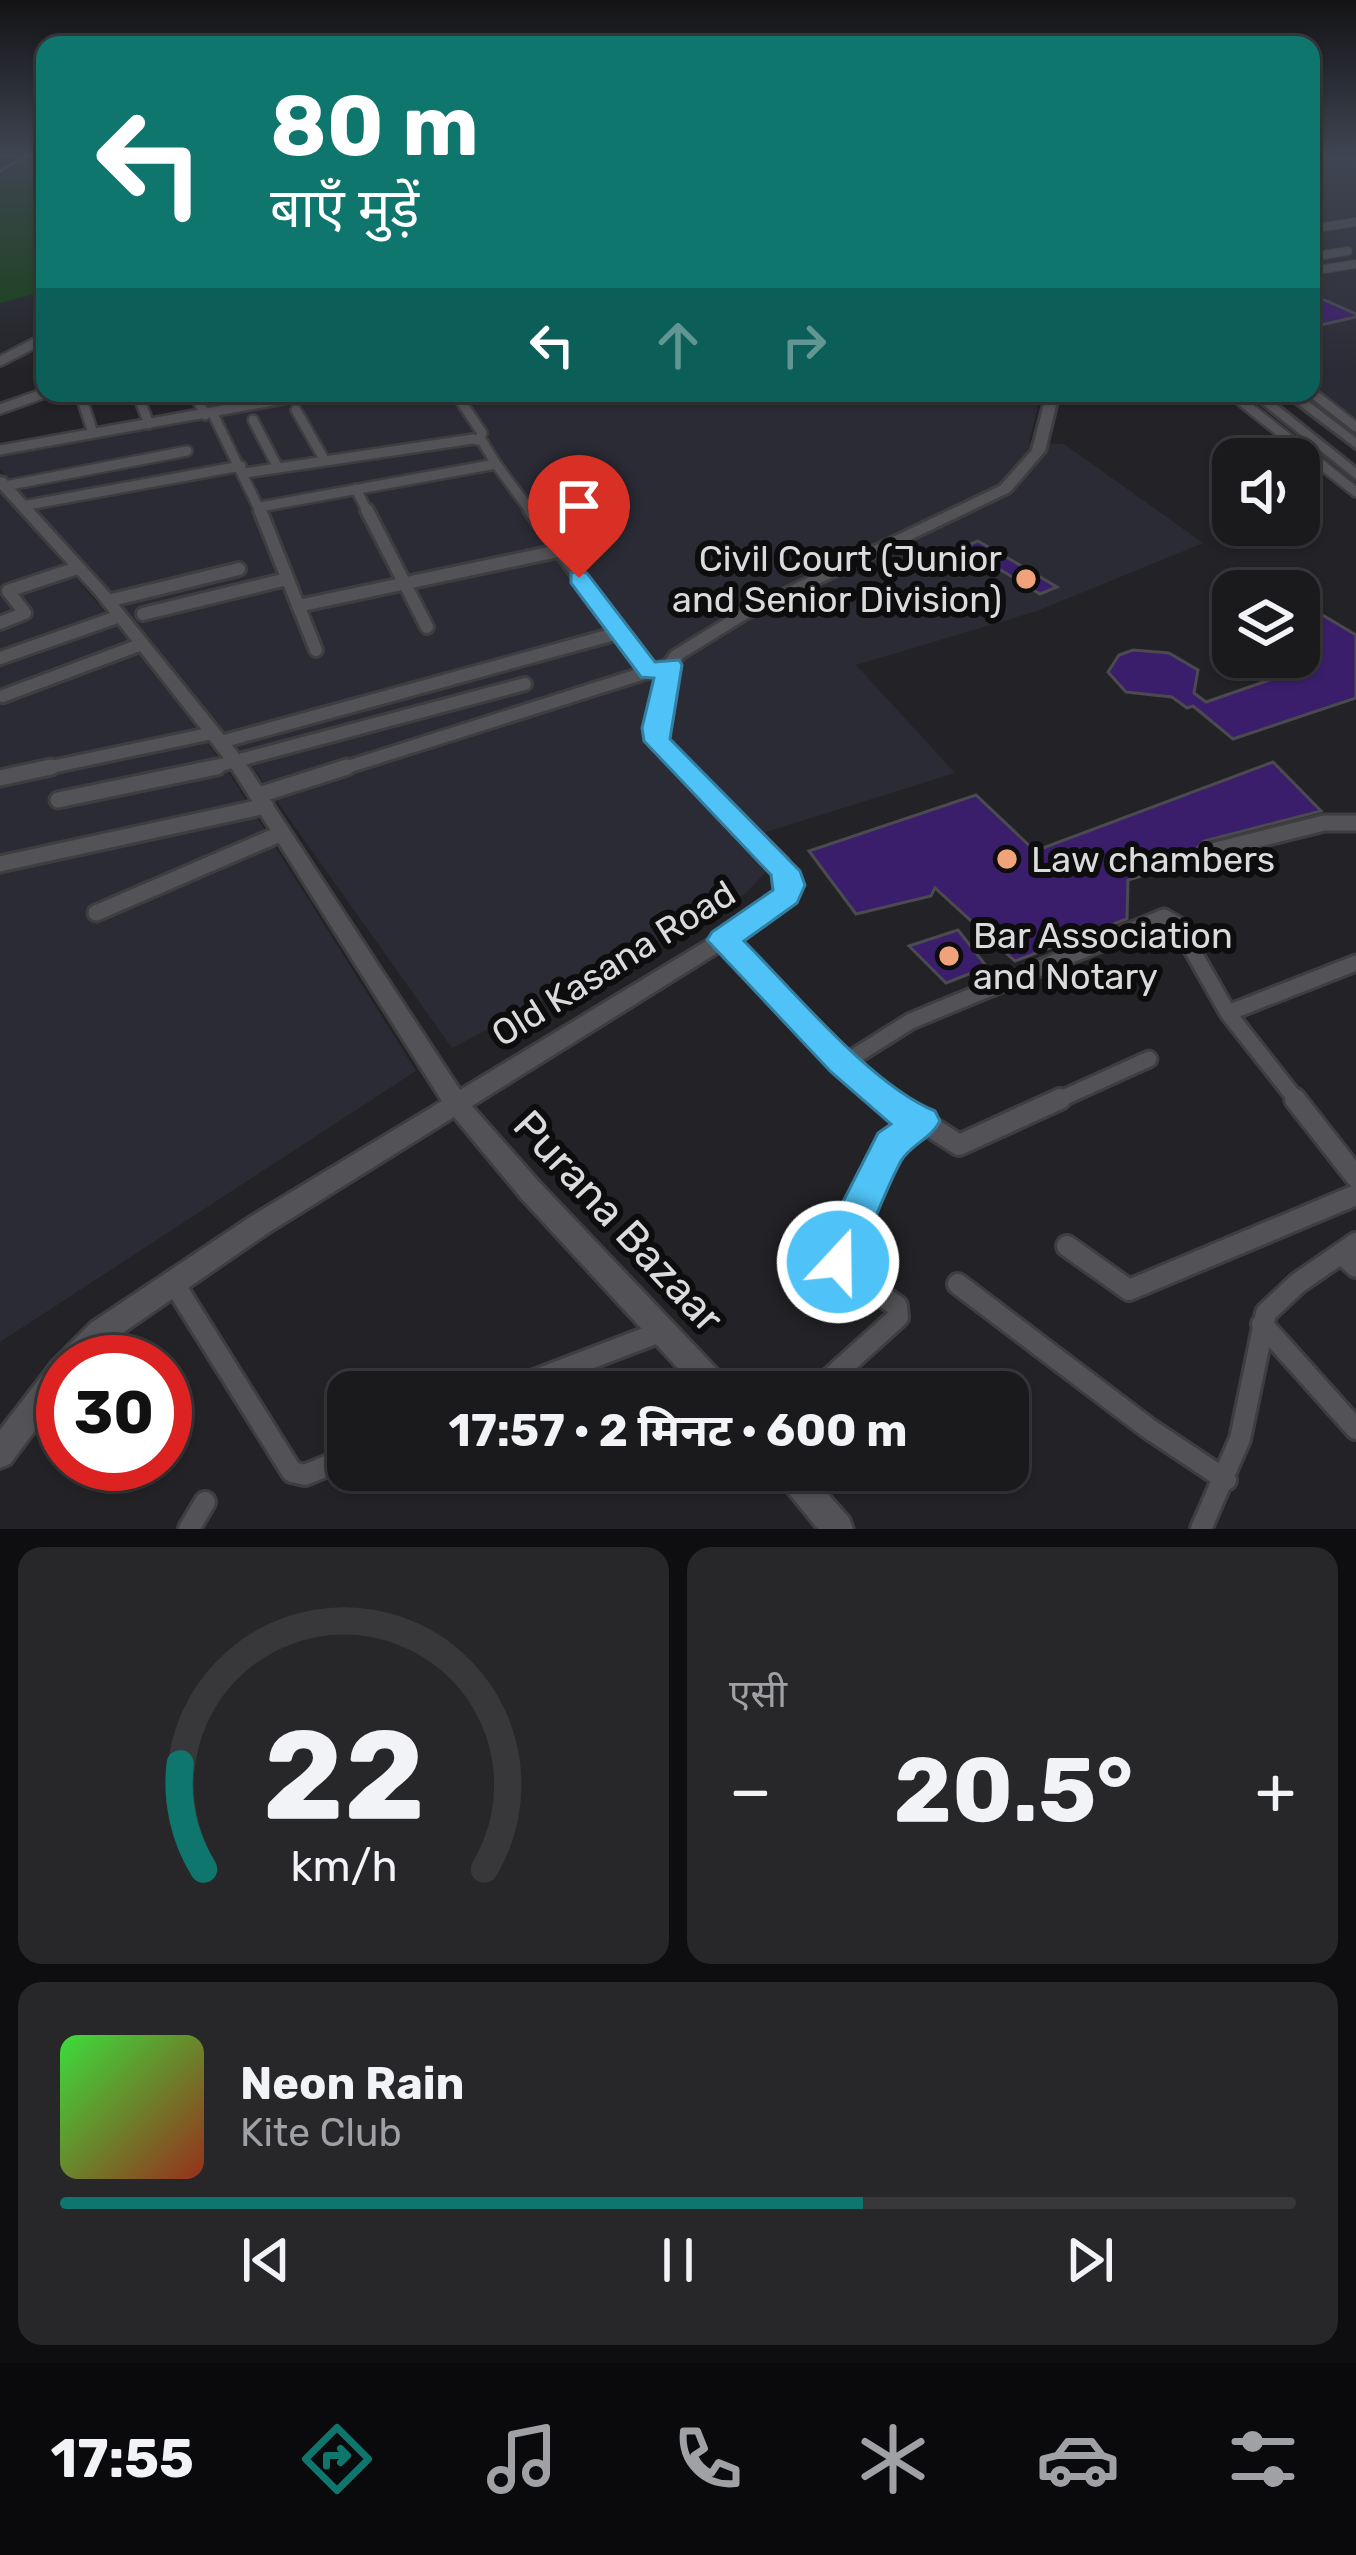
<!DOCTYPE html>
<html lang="hi">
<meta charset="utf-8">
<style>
:root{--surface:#1a1a1d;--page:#27272a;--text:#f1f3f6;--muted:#9fa1a4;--line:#38383b;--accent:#0f766e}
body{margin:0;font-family:Rubik,"Noto Sans Devanagari",sans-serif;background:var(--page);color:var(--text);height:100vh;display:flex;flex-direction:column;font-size:45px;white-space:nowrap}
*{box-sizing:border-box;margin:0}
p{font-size:39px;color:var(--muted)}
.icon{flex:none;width:66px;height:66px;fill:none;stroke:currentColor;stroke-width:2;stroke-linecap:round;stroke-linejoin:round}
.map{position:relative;height:1529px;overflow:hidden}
.side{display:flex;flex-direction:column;gap:18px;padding:18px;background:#0e0e10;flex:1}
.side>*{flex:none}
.guide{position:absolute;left:36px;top:36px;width:1284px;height:366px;border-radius:24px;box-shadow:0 3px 9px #0004,0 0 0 3px var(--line);background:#0f766e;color:#fff;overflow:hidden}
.tools{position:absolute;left:1212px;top:438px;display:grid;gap:24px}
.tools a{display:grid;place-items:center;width:108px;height:108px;border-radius:24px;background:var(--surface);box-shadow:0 3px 9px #0004,0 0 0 3px var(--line);font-size:60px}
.speed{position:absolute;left:36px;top:1335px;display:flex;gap:24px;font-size:60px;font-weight:700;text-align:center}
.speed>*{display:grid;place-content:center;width:156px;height:156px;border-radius:50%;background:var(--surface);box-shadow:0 3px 9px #0004,0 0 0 3px var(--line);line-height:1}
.speed .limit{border:18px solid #d22;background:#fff;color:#111}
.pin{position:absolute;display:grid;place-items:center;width:102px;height:102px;color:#fff;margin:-123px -51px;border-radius:50% 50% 50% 0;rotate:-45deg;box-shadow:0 0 12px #0007}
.pin .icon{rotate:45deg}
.me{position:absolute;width:132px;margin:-66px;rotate:21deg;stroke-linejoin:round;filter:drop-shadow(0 0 9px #0008)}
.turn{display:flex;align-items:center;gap:42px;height:252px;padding:0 36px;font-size:54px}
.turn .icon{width:156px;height:156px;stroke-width:2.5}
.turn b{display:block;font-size:84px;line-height:102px}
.lanes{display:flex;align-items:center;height:114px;padding:0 36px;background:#0003;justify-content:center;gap:60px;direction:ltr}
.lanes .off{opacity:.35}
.big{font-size:90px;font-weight:700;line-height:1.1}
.side .card{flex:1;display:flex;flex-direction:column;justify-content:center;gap:18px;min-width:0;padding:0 42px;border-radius:24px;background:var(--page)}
.side .dial{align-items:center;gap:0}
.dial svg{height:312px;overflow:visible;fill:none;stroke:var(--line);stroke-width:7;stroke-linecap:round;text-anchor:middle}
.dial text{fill:var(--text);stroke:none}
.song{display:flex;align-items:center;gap:36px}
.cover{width:144px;height:144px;border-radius:18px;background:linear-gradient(135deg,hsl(120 70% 55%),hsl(10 70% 35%))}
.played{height:12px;border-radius:6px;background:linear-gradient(90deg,var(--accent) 65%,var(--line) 65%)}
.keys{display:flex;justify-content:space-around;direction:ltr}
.heat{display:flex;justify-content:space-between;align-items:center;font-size:66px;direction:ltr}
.side .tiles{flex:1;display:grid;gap:18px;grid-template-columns:1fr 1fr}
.card:last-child{grid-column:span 2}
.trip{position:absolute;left:327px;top:1371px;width:702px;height:120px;border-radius:24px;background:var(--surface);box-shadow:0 3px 9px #0004,0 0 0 3px var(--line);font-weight:700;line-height:120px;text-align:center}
.tab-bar{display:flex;height:192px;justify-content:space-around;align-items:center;background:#0a0a0c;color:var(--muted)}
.tab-bar .icon{width:84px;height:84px}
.tab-bar .on{color:var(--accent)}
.tab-bar b{font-size:54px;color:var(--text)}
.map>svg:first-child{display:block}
.built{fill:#2b2b35}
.green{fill:#124210}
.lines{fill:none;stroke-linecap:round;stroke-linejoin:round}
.stream{stroke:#5786a9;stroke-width:3}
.building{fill:#3a1e6c;stroke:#4b4a4e;stroke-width:3}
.street-far4-casing{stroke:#3e3e41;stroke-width:10}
.street-far3-casing{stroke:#3e3e41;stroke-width:14}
.street-far2-casing{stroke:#3e3e41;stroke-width:18}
.street-far1-casing{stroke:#3e3e41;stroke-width:21}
.street-casing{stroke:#3e3e41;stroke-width:26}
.secondary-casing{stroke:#3e3e41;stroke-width:6}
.street-far4{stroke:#535357;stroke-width:8}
.street-far3{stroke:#535357;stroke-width:9}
.street-far2{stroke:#535357;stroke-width:12}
.street-far1{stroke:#535357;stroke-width:15}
.street{stroke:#535357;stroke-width:20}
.secondary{fill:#535357;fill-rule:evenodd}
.route{fill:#4fc3f7;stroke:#337fa1;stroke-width:3}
.poi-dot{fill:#f0a27a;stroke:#0d0d0e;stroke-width:4.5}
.labels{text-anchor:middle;stroke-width:12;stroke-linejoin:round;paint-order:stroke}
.poi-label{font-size:36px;fill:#dbdbde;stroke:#0d0d0e;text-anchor:start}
.street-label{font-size:36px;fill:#dbdbde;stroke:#0d0d0e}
.near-street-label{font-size:42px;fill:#dbdbde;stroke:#0d0d0e}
</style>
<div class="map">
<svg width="1356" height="1529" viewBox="0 0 1356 1529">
<rect width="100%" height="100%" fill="#232327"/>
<path class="built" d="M1311,157H1356V428L1311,393Z
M340,393H1041L1029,443L1064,444L1203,543L1037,611L856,665L955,773L750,837L771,866L745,894L452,1048L239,748L0,469V454Z
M0,491L132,643L226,768L416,1071L0,1342Z"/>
<path class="green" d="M0,157H45V291L0,303Z"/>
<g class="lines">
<path class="stream" d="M0,171L24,157"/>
</g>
<path class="building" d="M1311,294L1356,314V317L1321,325L1311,321Z
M978,541L1013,561L1057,587L1040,594L963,547Z
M1299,601L1356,635V698L1233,739L1193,706L1187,708L1172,697L1126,692L1108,672L1119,655L1133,650L1169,653L1198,670L1194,693L1206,702L1301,669L1285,657H1299Z
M1273,762L1321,811L1204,841L1197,848L1198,859L1128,880L1127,919L1015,961L935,888L931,896L856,914L809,851L976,795L1035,851Z
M958,930L987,967L946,983L909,946Z"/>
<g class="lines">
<defs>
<path id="street-far4" d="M1311,229L1356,222
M1311,257L1348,251
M1311,271L1356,264"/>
<path id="street-far3" d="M0,361L45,338
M1311,392L1356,427
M80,393L93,433
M137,393L149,424
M194,393L205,415
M1231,393L1356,492
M458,397L482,433L480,439
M0,409L45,393
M296,410L325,461
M213,414L261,513
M253,420L278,468
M0,450L317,393
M245,473L473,439L482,441L496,464
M5,486L187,451
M356,489L368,513
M23,506L241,466
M260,507L496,464L532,513"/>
<path id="street-far2" d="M260,510L316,650
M367,510L427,627
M530,510L649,672
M108,601L239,569
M298,606L558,551
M143,614L287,579
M0,623L25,613L8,591L77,568
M0,658L120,616
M3,696L142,644
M221,742L622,632
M37,770L213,733
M202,770L525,684
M338,770L670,665"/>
<path id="street-far1" d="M0,778L51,767
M259,795L347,767
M58,800L217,767
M1208,852L1324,823H1356
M0,864L266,806
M96,913L282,833
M723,940L844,1063L890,1102
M844,1063L911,1021L1164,917L1178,925L1228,1013
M1054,1102L1149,1059
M1298,1102L1228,1013L1356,963"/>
<path id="street" d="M887,1099L959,1145L1060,1099
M1295,1099L1356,1177
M1067,1246L1129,1290L1356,1195
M1341,1253L1356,1267
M173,1282L292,1472L305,1475L348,1457
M958,1284L1148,1428L1226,1480
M1262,1324L1356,1429
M503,1392L663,1331
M815,1392L898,1317L897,1306L842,1269L837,1255L891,1144L922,1121
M189,1529L205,1502
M1201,1529L1240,1439L1266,1313L1298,1283L1356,1243"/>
<path id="secondary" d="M1047,393H1059L1045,451L1010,492L748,618L683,658L678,665L664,728L666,739L787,859L800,885L793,900L730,945L472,1106L540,1183L729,1382L733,1392H700L522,1199L454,1117L268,1233L111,1341L89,1362H63V1393L10,1464L0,1468V1430L53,1361L91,1323L250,1217L442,1101L230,766L96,595L0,489V477L5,478L106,589L243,759L460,1090L716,935L778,891L780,885L772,867L648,741L646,728L662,665L671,652L736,612L1000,486L1032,450Z
M1249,393H1262L1356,468V479Z
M1283,393H1297L1356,438V448Z
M773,1470H807L849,1518L853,1529H818L778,1480Z"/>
</defs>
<use href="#street-far4" class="street-far4-casing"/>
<use href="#street-far3" class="street-far3-casing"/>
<use href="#street-far2" class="street-far2-casing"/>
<use href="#street-far1" class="street-far1-casing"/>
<use href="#street" class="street-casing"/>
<use href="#secondary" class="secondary-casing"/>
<use href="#street-far4" class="street-far4"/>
<use href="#street-far3" class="street-far3"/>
<use href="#street-far2" class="street-far2"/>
<use href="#street-far1" class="street-far1"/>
<use href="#street" class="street"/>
<use href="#secondary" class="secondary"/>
</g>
<linearGradient id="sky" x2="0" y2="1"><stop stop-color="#131315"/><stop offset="0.42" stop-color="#3f4552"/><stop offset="1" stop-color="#3f4552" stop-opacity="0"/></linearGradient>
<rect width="1356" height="372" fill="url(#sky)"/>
<path class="route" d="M579,571L587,573L655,662L679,660L682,665L670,739L800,871L805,885L797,903L744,941C794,991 871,1085 935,1111L940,1121C931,1139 911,1144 901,1161C881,1198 869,1237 852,1275L838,1280L824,1275L819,1262L826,1235L878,1133L891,1124L831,1072L707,940L712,932L773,890L771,875L644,741L642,728L654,678L641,677L571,583V573Z"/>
<g class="poi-dot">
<circle cx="1026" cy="579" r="12"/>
<circle cx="1007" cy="859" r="12"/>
<circle cx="949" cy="956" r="12"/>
</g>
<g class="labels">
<g class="poi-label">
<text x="1002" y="571" text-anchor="end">Civil Court (Junior<tspan x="1002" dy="41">and Senior Division)</tspan></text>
<text x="1031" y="872">Law chambers</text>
<text x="973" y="948">Bar Association<tspan x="973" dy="41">and Notary</tspan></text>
</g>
<g class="street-label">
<text transform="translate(613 963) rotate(-32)" y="13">Old Kasana Road</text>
</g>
<g class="near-street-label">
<text transform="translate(619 1221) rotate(47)" y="15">Purana Bazaar</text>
</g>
</g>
</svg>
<div class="tools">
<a><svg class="icon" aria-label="sound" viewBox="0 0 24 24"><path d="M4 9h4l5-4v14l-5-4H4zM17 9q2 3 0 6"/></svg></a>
<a><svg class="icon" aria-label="layers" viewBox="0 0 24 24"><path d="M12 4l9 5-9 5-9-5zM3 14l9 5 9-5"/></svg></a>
</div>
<div class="speed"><div class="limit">30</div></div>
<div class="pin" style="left:579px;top:578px;background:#d93025"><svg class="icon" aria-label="arrive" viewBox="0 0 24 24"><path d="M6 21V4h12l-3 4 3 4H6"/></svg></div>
<svg class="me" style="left:838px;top:1262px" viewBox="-20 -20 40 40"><circle r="17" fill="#4fc3f7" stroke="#fff" stroke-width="3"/><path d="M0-11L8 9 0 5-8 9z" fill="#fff"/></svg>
<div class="trip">17:57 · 2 मिनट · 600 m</div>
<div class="guide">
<div class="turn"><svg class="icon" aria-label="left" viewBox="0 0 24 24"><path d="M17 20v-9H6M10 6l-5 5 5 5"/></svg><div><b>80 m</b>बाएँ मुड़ें</div></div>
<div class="lanes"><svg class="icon" aria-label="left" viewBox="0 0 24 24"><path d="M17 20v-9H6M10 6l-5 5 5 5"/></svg><svg class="icon off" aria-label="ahead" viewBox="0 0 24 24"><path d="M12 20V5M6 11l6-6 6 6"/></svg><svg class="icon off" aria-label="right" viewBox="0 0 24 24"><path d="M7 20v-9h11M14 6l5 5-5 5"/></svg></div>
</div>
</div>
<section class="side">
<div class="tiles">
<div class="card dial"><svg viewBox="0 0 100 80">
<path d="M14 69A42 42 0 1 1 86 69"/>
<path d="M14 69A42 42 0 0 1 8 42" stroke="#0f766e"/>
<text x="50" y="56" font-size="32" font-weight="700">22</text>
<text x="50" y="72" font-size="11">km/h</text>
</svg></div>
<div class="card"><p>एसी</p>
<div class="heat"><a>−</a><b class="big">20.5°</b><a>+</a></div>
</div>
<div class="card">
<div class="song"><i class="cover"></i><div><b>Neon Rain</b><p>Kite Club</p></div></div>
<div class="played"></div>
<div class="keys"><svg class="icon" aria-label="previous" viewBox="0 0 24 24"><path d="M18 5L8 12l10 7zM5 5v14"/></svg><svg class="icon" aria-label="pause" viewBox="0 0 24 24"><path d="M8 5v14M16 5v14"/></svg><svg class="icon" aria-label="next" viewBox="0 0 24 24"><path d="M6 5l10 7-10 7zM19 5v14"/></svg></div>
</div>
</div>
</section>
<nav class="tab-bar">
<b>17:55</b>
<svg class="icon on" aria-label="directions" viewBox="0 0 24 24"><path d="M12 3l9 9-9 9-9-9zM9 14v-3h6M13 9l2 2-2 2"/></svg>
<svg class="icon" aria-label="music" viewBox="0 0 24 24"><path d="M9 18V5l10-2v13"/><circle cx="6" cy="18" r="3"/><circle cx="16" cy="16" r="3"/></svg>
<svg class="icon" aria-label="phone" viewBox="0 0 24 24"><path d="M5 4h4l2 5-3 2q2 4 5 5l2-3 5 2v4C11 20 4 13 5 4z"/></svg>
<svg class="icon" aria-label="climate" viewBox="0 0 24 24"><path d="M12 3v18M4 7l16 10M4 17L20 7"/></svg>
<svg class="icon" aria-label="car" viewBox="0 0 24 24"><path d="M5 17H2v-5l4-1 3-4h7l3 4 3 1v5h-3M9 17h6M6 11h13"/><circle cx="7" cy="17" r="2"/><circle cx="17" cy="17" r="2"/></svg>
<svg class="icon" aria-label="filters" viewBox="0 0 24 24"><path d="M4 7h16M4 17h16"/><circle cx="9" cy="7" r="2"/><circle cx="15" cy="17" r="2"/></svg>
</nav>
